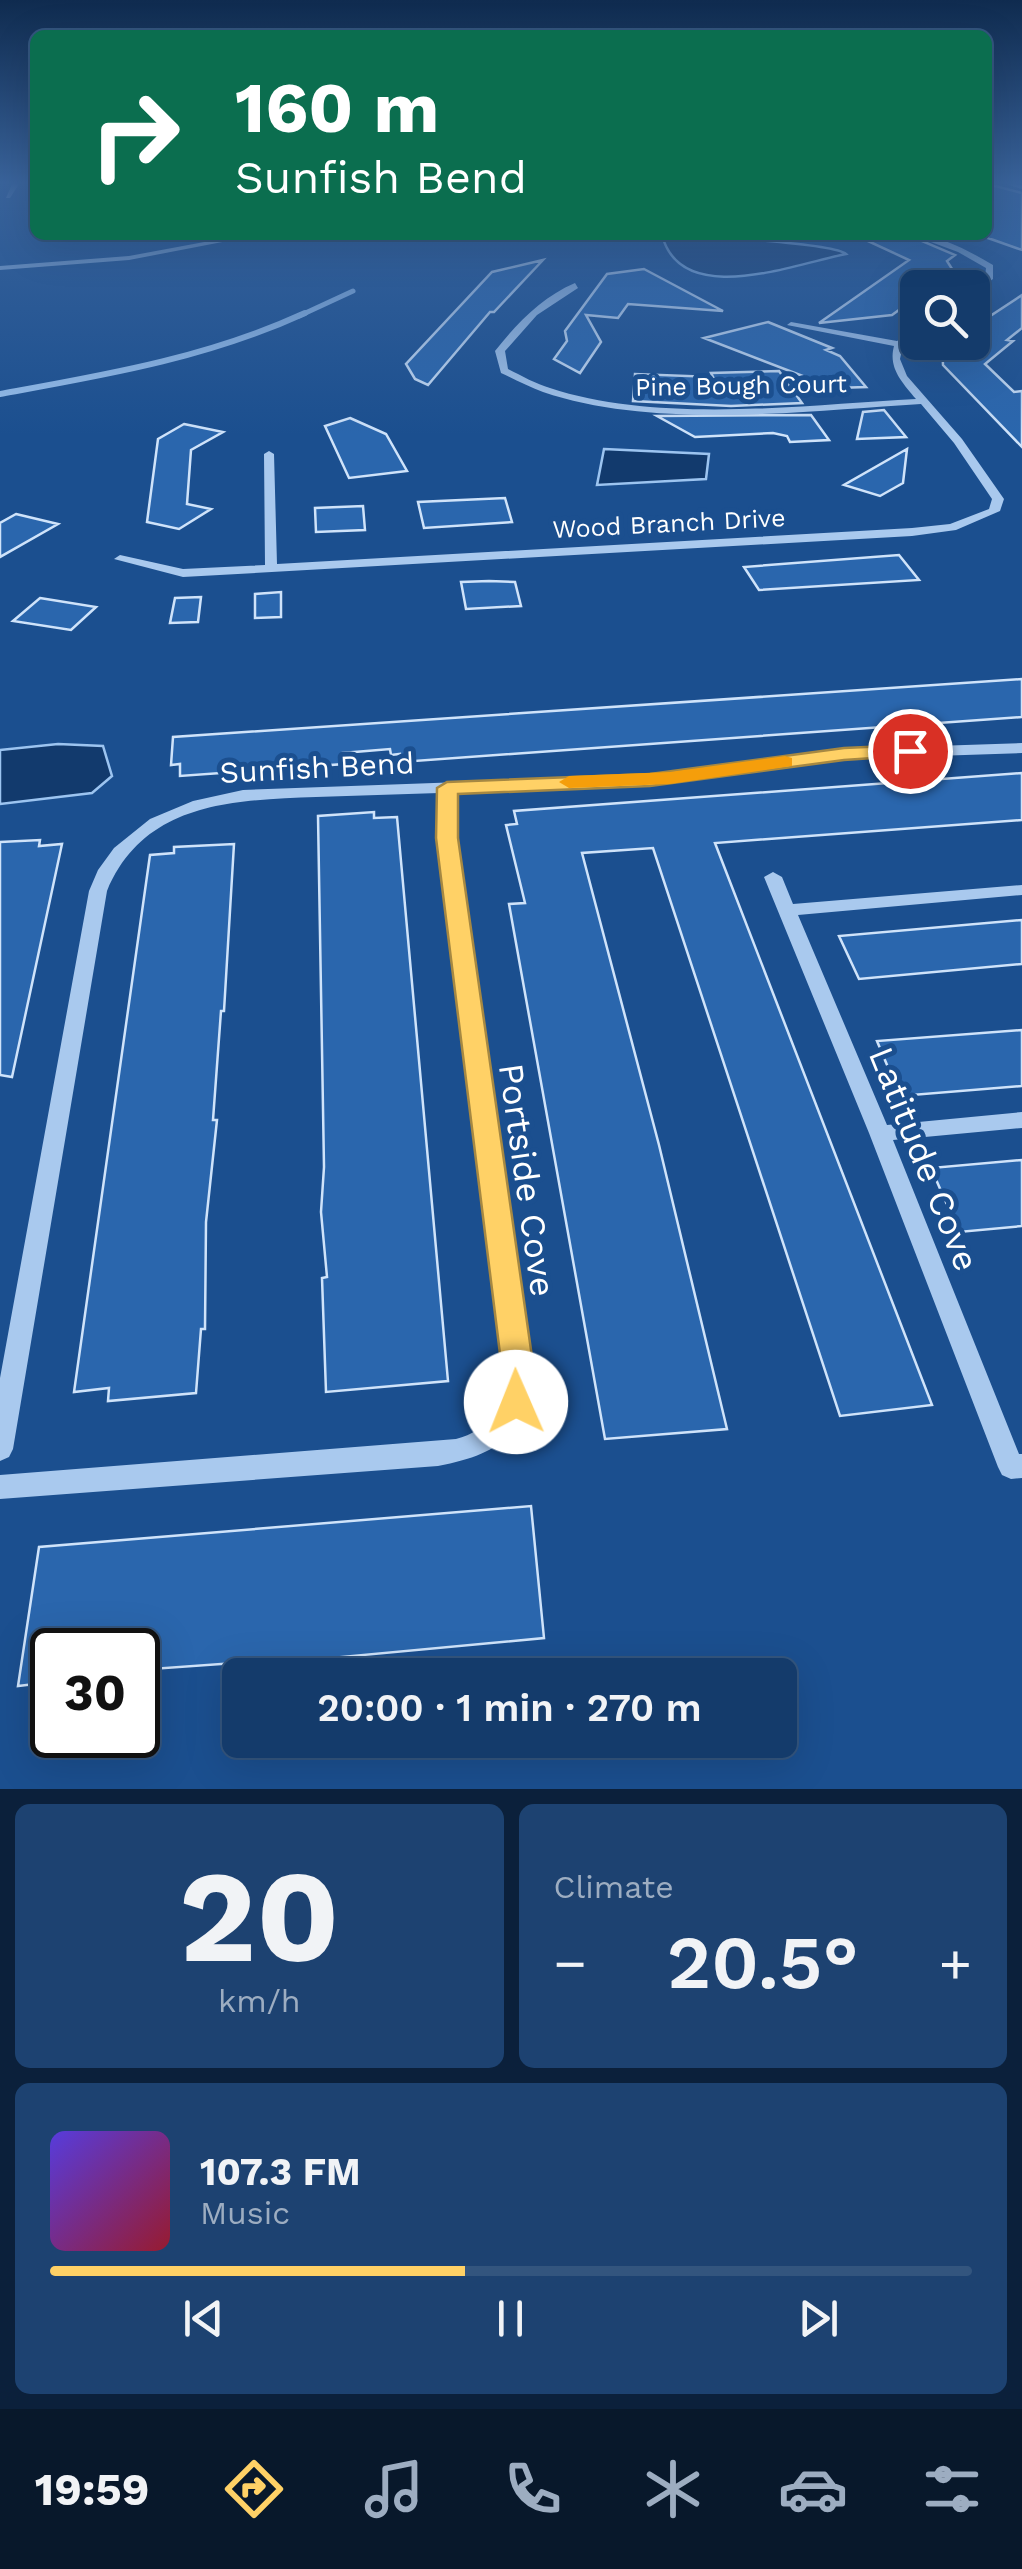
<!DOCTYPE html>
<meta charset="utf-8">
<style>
:root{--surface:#143b6b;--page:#1d4271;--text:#f1f3f6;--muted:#9dadc1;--line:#33557e;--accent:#ffd166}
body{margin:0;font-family:"Work Sans",sans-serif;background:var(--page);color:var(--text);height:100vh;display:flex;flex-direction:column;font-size:38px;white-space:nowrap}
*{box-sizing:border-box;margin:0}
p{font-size:32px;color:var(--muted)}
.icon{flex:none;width:55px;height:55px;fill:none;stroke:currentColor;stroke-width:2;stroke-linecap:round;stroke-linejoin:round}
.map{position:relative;height:1789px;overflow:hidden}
.sheet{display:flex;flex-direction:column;gap:15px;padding:15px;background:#0b203b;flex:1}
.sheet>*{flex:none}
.top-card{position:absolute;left:30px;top:30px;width:962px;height:210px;border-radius:15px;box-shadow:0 10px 40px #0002,0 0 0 2px var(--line);background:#0b6e4f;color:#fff;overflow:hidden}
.buttons{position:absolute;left:900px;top:270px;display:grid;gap:20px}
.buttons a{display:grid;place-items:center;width:90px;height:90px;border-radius:15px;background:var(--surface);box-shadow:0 10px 40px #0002,0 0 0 2px var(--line);font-size:50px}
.speed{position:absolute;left:30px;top:1628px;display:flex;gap:20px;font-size:50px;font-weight:700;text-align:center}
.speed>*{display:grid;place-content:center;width:130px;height:130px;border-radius:50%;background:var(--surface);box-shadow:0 10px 40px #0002,0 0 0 2px var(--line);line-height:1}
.speed .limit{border:5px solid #111;border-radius:15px;background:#fff;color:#111}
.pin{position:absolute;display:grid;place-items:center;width:85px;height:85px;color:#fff;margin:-42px;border:5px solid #fff;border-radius:50%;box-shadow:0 2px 10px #0007}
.me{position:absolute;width:110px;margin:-55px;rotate:359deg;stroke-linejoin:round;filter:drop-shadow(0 0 8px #0008)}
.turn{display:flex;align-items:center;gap:35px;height:210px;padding:0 40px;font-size:45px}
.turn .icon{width:130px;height:130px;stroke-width:2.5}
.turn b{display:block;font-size:70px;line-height:85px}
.big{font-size:75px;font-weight:600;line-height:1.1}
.sheet .widget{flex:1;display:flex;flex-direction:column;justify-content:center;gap:15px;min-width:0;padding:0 35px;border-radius:15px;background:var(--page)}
.sheet .dial{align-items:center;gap:0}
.dial b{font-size:130px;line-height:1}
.song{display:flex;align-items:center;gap:30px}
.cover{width:120px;height:120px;border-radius:15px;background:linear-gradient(135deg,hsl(250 70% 55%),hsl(350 70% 35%))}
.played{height:10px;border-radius:5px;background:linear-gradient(90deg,var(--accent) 45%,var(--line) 45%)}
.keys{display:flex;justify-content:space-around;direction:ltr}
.heat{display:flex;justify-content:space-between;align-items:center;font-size:55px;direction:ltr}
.sheet .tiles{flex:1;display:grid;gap:15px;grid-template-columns:1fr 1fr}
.widget:last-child{grid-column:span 2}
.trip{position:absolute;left:222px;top:1658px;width:575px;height:100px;border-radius:15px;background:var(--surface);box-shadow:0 10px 40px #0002,0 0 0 2px var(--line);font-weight:600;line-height:100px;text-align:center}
.dock{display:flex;height:160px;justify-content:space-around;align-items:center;background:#08182b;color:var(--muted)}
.dock .icon{width:70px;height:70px}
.dock .selected{color:var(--accent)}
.dock b{font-size:45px;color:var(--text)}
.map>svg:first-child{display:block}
.water{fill:#123a6d;stroke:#9cc4f0;stroke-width:2.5}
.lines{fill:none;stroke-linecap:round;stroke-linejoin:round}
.stream-far1{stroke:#9cc4f0;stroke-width:5}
.stream{stroke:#9cc4f0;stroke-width:6}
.building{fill:#2a66ad;stroke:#cfe3fa;stroke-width:2.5}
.minor{fill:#a9c9ee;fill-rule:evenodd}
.route{fill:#ffd166;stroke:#a68842;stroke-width:2.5}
.slow{fill:#f59e0b}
.labels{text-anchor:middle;stroke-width:10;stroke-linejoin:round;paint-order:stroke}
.far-street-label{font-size:25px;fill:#fff;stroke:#1b4f8f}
.street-label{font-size:30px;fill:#fff;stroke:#1b4f8f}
.near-street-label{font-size:35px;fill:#fff;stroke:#1b4f8f}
</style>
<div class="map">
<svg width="1022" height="1789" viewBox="0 0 1022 1789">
<rect width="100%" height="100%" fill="#1b4f8f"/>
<path class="water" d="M662,235C689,235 833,243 846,254C795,264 681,309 662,235Z
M604,449L709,454L706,479L597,485Z
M58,744L103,746L112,776L92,793L0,804V750Z"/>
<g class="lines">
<path class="stream-far1" d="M299,316L353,291"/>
<path class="stream" d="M0,394C105,375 207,358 305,313"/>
</g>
<path class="building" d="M988,184L1022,193V250L988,238Z
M855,235H908L955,255L947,261L954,272L929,288H918V296L892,315L819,323L909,260Z
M543,260L494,312H490L428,385L415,379L406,364L492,272Z
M644,269L723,311L628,304L618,318L586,315L601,342L580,373L554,359L567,341L565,331L607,274Z
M1022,295V328L1007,340L1013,341L985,364L1014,392L1022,391V447L943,365L942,342H955L972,351V328Z
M768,322L832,348L826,350L840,356L866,387L834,388L704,338Z
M779,371L802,403L731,406L633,401L635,374L713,377L711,373Z
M884,410L906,437L857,439L863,412Z
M811,415L829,440L790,442L787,436L773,433L695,437L657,416Z
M350,418L386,434L407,471L349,478L325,426Z
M184,424L223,432L191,450L187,504L211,509L179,529L147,522L158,439Z
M907,449L903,483L880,496L844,485Z
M505,498L512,522L424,528L418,502Z
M363,506L365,530L316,532L315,508Z
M16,514L58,524L0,557V523Z
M899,555L919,580L759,590L744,567Z
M489,581L515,582L521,606L466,609L461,582Z
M281,592V617L255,618V594Z
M201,597L198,622L170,623L175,598Z
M40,598L96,607L71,630L13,621Z
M1022,679V717L401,762L400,754L391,755L390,749L343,753L344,764L180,776V764L171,765L173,737Z
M1022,773V820L715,843L932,1405L840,1416L653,848L582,853L659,1145L727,1429L605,1439L509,904L525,903L506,825L517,824L514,811Z
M374,812V818L397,817L448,1381L326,1392L322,1278L327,1277L321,1212L324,1167L318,816Z
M40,840L39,846L62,844L12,1077L0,1075V842Z
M234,844L224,1011H221L213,1120H217L206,1222L205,1329H201L196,1393L108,1401L109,1388L74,1392L150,855L174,853V847Z
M1022,920V964L859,979L839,936Z
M1022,1030V1086L900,1096L877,1041Z
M1022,1160V1226L959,1232L931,1168Z
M531,1506L544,1638L289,1662V1659L138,1670V1650H52V1682L18,1686L39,1547Z"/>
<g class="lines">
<path class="minor" d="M12,184H19L10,198H6Z
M1008,184L1022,185V189L1009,185Z
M242,235H259L129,260L0,270V266L129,256Z
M912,235C941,235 969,251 993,265V279L972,294V288L985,278L986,268L958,252Z
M575,283L578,288L537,315L505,351L508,369C522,376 536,384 550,388C659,424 803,405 916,399C902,382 888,368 894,346L787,325L791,322L897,341L918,329V336L903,345L900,359L907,376L962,439L1004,499L1000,511L956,530L912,536L183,577L114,559L120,555L183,569L265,565L264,454L269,451L274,454L277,564L912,528L950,524L989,509L992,499L954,443L921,404C804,411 656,430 543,392C529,387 514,379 501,373L495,351C517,323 542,297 575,283Z
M1022,743V753L844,759L651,785L455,792V839L531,1378C522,1438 496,1455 438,1466L0,1499V1475L456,1439C489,1430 501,1411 507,1378L439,839V793C398,794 357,796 316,797C233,800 144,802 107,891L13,1449L9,1457L0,1461V1378L89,891L98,870L114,848L150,819L193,801L243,790L651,775L844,749Z
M773,872L782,877L793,904L1022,885V895L798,915L887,1125L1022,1112V1128L893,1140L1019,1454H1022V1478L1011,1479L1002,1475L998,1467L869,1133L764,877Z"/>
</g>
<linearGradient id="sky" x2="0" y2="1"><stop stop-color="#0f2b4f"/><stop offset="0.42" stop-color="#39639b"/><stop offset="1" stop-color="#39639b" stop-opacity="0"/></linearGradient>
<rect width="1022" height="435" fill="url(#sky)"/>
<path class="route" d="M910,745L917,747V755L844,760L650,786L458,794V838L535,1378L528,1413L516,1417L505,1413L500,1402L503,1378L436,838L437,788L447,782L650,774L844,748Z"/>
<path class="slow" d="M785,756L792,758V766L670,784L569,788L559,782L569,776L670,772Z"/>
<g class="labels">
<g class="far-street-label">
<text transform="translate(741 385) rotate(-1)" y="9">Pine Bough Court</text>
<text transform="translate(669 523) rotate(-3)" y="9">Wood Branch Drive</text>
</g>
<g class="street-label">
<text transform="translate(317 768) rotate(-3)" y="10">Sunfish Bend</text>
</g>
<g class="near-street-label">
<text transform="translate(924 1159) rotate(68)" y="12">Latitude Cove</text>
<text transform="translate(527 1180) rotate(82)" y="12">Portside Cove</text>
</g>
</g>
</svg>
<div class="buttons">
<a><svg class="icon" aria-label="search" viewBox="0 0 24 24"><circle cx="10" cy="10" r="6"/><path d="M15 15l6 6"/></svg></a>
</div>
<div class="speed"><div class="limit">30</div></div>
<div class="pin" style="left:910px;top:751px;background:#d93025"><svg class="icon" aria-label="arrive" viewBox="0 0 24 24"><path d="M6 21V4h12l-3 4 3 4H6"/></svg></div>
<svg class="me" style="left:516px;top:1402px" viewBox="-20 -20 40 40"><circle r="19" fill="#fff"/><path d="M0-13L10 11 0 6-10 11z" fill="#ffd166"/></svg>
<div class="trip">20:00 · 1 min · 270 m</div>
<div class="top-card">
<div class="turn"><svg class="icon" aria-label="right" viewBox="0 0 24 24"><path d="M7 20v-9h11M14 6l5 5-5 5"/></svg><div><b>160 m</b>Sunfish Bend</div></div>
</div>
</div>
<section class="sheet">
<div class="tiles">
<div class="widget dial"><b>20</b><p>km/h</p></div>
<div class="widget"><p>Climate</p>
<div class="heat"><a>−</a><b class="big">20.5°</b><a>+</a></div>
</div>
<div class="widget">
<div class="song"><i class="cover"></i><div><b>107.3 FM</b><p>Music</p></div></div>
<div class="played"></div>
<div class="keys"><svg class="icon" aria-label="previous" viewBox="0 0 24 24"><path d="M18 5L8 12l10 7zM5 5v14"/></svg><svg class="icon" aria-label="pause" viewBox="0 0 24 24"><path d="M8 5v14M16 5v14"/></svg><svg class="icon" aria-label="next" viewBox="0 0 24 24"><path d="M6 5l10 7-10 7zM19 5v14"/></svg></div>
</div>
</div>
</section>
<nav class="dock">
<b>19:59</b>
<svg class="icon selected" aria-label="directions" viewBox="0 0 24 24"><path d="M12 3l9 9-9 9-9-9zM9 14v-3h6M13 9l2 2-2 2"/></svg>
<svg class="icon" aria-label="music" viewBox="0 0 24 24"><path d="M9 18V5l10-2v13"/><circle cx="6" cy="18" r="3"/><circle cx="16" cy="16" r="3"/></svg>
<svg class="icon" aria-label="phone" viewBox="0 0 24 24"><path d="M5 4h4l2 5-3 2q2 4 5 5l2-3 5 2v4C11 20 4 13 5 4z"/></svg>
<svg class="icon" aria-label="climate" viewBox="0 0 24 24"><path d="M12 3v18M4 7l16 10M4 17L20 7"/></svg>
<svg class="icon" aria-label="car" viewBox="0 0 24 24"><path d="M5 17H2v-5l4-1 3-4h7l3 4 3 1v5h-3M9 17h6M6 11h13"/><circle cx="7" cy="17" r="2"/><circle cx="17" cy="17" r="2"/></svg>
<svg class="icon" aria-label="filters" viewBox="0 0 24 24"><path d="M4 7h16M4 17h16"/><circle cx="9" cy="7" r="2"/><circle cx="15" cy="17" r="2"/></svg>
</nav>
